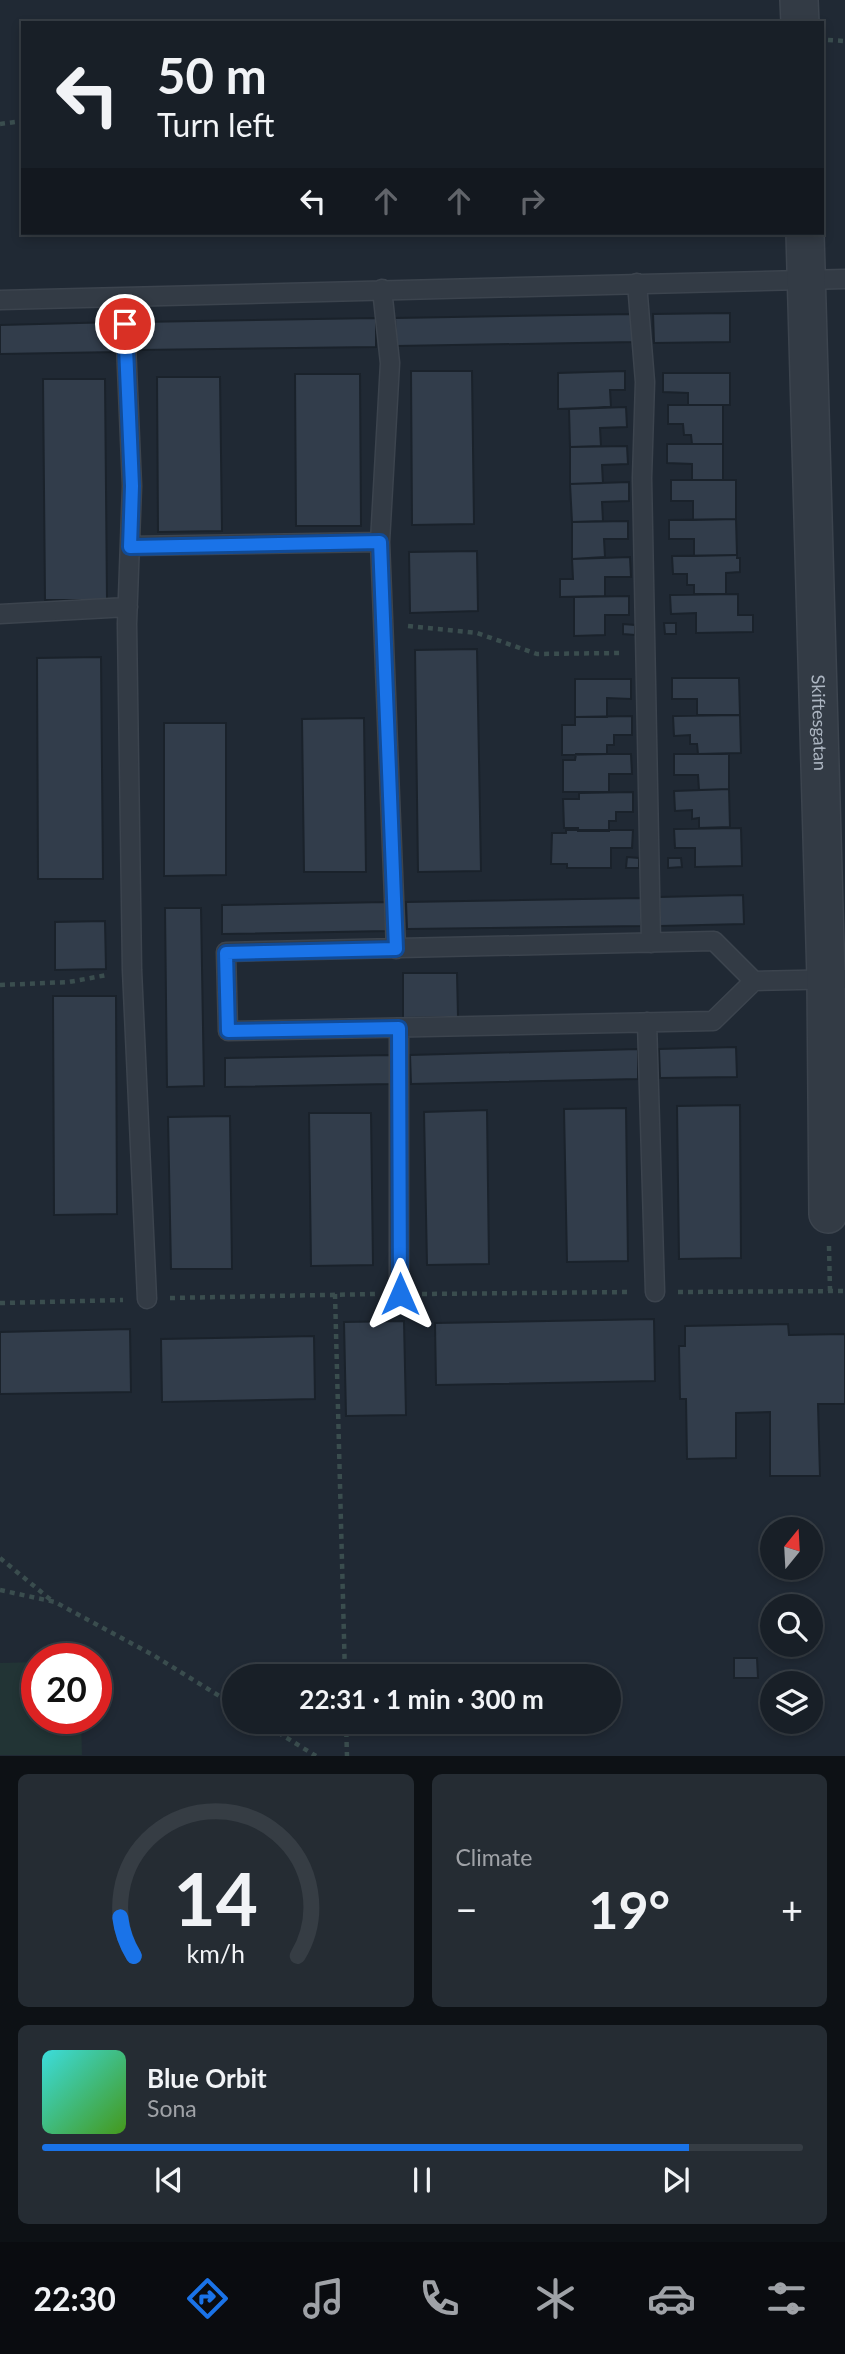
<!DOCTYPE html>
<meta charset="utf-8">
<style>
:root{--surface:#181f27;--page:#252c33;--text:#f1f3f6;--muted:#9fa2a7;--line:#363d44;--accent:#1a73e8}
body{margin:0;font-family:Lato,sans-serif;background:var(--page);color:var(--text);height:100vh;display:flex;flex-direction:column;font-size:26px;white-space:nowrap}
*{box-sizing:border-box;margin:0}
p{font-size:23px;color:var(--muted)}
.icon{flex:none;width:38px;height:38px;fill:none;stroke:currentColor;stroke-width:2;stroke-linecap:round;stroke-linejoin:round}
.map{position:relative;height:1756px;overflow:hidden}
.drawer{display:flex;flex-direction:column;gap:18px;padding:18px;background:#0d1115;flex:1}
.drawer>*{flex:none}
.guide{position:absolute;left:21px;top:21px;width:803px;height:214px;border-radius:0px;box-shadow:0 4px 10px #0003,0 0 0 2px var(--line);background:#181f27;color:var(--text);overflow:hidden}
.needle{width:46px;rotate:18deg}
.tools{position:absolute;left:760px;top:1517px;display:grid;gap:14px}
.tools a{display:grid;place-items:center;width:63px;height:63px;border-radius:50%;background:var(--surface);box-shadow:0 4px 10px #0003,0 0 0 2px var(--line);font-size:35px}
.speed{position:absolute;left:21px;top:1643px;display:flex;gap:14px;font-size:35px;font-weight:700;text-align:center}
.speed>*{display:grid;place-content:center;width:91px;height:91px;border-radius:50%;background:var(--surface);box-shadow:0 4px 10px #0003,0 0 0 2px var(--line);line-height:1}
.speed .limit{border:10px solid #d22;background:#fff;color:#111}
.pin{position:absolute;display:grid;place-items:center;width:60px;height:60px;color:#fff;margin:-30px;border:4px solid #fff;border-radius:50%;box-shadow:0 2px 7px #0007}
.me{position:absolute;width:77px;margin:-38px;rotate:0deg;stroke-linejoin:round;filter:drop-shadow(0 0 5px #0008)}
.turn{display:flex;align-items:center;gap:24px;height:147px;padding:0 21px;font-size:32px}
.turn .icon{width:91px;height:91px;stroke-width:2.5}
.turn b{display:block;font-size:49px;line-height:60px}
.lanes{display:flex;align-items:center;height:66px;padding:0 21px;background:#0003;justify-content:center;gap:35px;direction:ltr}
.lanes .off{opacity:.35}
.big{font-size:52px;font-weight:700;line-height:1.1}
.drawer .card{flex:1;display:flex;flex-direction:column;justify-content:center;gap:10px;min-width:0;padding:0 24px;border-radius:10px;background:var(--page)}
.drawer .dial{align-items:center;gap:0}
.dial svg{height:182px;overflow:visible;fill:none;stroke:var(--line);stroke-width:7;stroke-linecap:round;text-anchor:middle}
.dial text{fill:var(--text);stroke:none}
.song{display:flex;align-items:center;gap:21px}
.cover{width:84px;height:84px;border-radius:10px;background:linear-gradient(135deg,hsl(180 70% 55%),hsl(100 70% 35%))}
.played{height:7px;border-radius:4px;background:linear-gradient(90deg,var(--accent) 85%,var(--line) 85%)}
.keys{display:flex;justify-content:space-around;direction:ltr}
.heat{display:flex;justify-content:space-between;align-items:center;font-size:38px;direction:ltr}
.drawer .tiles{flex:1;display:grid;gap:18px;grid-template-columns:1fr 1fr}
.card:last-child{grid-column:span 2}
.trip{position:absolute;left:222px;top:1664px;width:399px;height:70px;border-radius:35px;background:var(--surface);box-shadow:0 4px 10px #0003,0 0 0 2px var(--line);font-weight:700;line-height:70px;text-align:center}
.tabs{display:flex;height:112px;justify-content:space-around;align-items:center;background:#0a0c10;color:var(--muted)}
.tabs .icon{width:49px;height:49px}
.tabs .current{color:var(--accent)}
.tabs b{font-size:32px;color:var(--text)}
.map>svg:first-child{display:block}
.green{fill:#223435}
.building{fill:#323d4b;stroke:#1a222b;stroke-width:2}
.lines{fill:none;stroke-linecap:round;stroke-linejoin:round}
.lane-casing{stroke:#3c444e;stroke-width:21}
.street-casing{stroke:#3c444e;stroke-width:40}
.path{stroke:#3a4d4e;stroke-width:4.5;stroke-dasharray:5 5;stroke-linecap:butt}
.lane{stroke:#333b45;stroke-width:18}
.street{stroke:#333b45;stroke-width:37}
.route-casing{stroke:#114b97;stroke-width:18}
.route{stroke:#1a73e8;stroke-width:12}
.labels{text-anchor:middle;stroke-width:7;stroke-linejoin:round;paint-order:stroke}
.street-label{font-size:18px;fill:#adb6c2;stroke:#192029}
</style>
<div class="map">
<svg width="845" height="1756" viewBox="0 0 845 1756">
<rect width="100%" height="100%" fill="#202934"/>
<path class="green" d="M37,1662V1718L81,1719L82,1755H0V1663Z"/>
<path class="building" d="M730,313V342L654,343L653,314Z
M635,314V342L396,346L395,318Z
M376,318V347L139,350L138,322Z
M118,322L119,352L0,354V325Z
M411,371H472L474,524L412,525Z
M625,371V390H610L611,407L558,409V373Z
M663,373H730V405H688V393L663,392Z
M295,374H360L361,526H296Z
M157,377H220L222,531L158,532Z
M43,379H105L107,600H45Z
M668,405H723V444H692L691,435H684L683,424H668Z
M626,407L627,427L600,428L601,446L570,447L569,409Z
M667,444H723V480H692V464L667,463Z
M627,446L628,464L602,465L603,483L570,484V447Z
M671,480H736V519L693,520V501H671Z
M629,482V501L602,502L603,521L572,522L570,484Z
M736,519L737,555L694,556V539H669V520Z
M628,521V539H604L605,557L572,559V522Z
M477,551L478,611L410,613L409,552Z
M737,555V558H740V572L726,573V594H694V585H687V574H673L672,556Z
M630,557L631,577H605V596L560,597V579H573L572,559Z
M738,594V615H753V632L696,633V613L671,614L670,595Z
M629,596V615H605V635L574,636V597Z
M664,623H676V634H665Z
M623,624L635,625V635L623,634Z
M477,649L481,871L418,872L415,650Z
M101,657L103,879H38L37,658Z
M672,678H739L740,715H697V699H672Z
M575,679H631V699L607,698V717H575Z
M740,715L741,753L698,754L697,744H690V735L674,736L673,716Z
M632,716V735H614V745H607V754L562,755V725H575V717Z
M364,718L366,872H304L302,719Z
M164,723H226V875L164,876Z
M576,754H631L632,774H609V792H563V760H575Z
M674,754H729V789L699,790L698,775H674Z
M729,789L730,827L699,828V818L692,819V810L675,811L674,791Z
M633,792V812H616V821H609V831H578V828H564L563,799H579V793Z
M741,828L742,866L695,867V848H675L674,829Z
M566,830H633L632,848H611V868H567V864H551L552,833H566Z
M627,857L639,858V868H626Z
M668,858H681L682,867L668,868Z
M743,895L744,924L660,926L659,897Z
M641,898V926L407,929L406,902Z
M386,902L387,931L222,934V905Z
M165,908H201L204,1086L167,1087Z
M105,921L106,969L55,970V922Z
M403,973H457L458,1017L403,1018Z
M53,996H116L117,1214L54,1215Z
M736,1047L737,1077L660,1078L659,1049Z
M638,1049V1079L411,1084L410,1055Z
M390,1055V1084L225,1087V1058Z
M740,1105L741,1258L679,1259L677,1106Z
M626,1108L628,1261L567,1262L564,1109Z
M487,1110L489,1264L427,1265L424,1112Z
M309,1113H371L373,1265L311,1266Z
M230,1116L232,1269H171L168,1117Z
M654,1319L655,1381L436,1385L435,1323Z
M404,1321L406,1415L346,1416L344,1322Z
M788,1324L789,1335L845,1334V1404H818L820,1476H770V1412L736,1413V1458L687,1459L686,1399H680L679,1346H685V1326Z
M130,1329L131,1392L0,1394V1332Z
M314,1336L315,1399L162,1402L161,1339Z
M734,1658H757L758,1678H734Z"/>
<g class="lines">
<defs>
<path id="lane" d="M637,283L645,382L642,478L651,943
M124,297L132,486L127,624L132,970L147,1299
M0,300L845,279
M380,542L396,949
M130,546L380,542L390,363L382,289
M0,614L128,607
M754,981L714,941L226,952L228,1031L713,1021L754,981L845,979
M647,1022L655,1292
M399,1028V1294"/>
<g id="street">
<path d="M799,0L800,23"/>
<path id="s1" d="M805,233L826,979L828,1214"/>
</g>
</defs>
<use href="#lane" class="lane-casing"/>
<use href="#street" class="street-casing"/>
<path class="path" d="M828,40L845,41
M0,124L23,121
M408,626L477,633L537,654L620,653
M0,985L69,982L107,975
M829,1246L830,1291
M678,1292L845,1291
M335,1294L345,1676
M422,1294L631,1292
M170,1298L375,1294
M0,1303L123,1300
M0,1558L51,1600
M0,1590L55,1602L153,1655L234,1705
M261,1722L316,1756
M346,1722L347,1756"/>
<use href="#lane" class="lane"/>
<use href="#street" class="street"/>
</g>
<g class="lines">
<defs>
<path id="route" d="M125,324L132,486L130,547L380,542L396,949L226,953L228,1031L399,1028L400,1294"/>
</defs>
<use href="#route" class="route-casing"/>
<use href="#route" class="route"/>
</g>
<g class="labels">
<g class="street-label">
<text dy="6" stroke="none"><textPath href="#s1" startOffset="490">Skiftesgatan</textPath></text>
</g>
</g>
</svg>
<div class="tools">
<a><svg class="needle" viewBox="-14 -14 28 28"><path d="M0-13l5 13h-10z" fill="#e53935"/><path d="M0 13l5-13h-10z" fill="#9fa2a7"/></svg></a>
<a><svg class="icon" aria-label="search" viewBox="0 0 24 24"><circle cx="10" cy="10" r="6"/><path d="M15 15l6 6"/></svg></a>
<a><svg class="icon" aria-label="layers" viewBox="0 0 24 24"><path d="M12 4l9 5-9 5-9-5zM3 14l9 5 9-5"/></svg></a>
</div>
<div class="speed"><div class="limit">20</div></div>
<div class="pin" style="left:125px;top:324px;background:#d93025"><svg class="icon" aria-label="arrive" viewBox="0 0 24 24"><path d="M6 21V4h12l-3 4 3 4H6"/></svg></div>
<svg class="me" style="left:400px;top:1294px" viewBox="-20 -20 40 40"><path d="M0-17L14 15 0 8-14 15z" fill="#1a73e8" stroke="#fff" stroke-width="4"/></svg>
<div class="trip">22:31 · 1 min · 300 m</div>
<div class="guide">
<div class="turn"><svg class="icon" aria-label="left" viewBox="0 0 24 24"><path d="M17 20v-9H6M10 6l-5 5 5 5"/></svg><div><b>50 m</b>Turn left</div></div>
<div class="lanes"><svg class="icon" aria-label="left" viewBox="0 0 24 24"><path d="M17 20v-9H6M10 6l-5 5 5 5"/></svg><svg class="icon off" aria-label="ahead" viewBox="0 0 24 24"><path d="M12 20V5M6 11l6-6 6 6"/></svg><svg class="icon off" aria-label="ahead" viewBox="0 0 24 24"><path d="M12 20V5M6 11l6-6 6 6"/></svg><svg class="icon off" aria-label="right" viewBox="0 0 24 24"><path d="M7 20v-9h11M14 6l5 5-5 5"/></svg></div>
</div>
</div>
<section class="drawer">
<div class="tiles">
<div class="card dial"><svg viewBox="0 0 100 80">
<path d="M14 69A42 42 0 1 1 86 69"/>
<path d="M14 69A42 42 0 0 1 8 52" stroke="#1a73e8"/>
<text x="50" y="56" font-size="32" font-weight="700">14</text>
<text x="50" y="72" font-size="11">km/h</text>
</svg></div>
<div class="card"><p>Climate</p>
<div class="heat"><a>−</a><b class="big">19°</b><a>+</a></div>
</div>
<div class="card">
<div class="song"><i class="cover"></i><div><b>Blue Orbit</b><p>Sona</p></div></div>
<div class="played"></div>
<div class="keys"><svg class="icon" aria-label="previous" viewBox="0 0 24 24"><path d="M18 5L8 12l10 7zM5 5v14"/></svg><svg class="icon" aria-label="pause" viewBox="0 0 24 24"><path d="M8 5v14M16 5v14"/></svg><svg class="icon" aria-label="next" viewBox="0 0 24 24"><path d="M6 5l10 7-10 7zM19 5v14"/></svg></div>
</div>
</div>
</section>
<nav class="tabs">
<b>22:30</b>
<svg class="icon current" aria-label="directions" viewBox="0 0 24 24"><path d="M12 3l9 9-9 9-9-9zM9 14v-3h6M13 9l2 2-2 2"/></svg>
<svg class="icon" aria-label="music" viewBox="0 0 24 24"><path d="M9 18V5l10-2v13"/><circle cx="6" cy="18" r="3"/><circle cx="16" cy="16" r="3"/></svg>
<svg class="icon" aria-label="phone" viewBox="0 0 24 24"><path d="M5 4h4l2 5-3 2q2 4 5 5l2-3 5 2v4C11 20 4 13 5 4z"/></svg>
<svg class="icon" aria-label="climate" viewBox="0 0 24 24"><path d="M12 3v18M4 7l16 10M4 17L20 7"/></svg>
<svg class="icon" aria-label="car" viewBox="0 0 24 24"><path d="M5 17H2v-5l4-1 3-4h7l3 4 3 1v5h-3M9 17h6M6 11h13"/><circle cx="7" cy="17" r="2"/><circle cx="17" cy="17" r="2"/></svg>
<svg class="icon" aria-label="filters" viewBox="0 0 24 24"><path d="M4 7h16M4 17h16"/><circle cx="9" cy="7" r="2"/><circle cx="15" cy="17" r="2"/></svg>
</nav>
